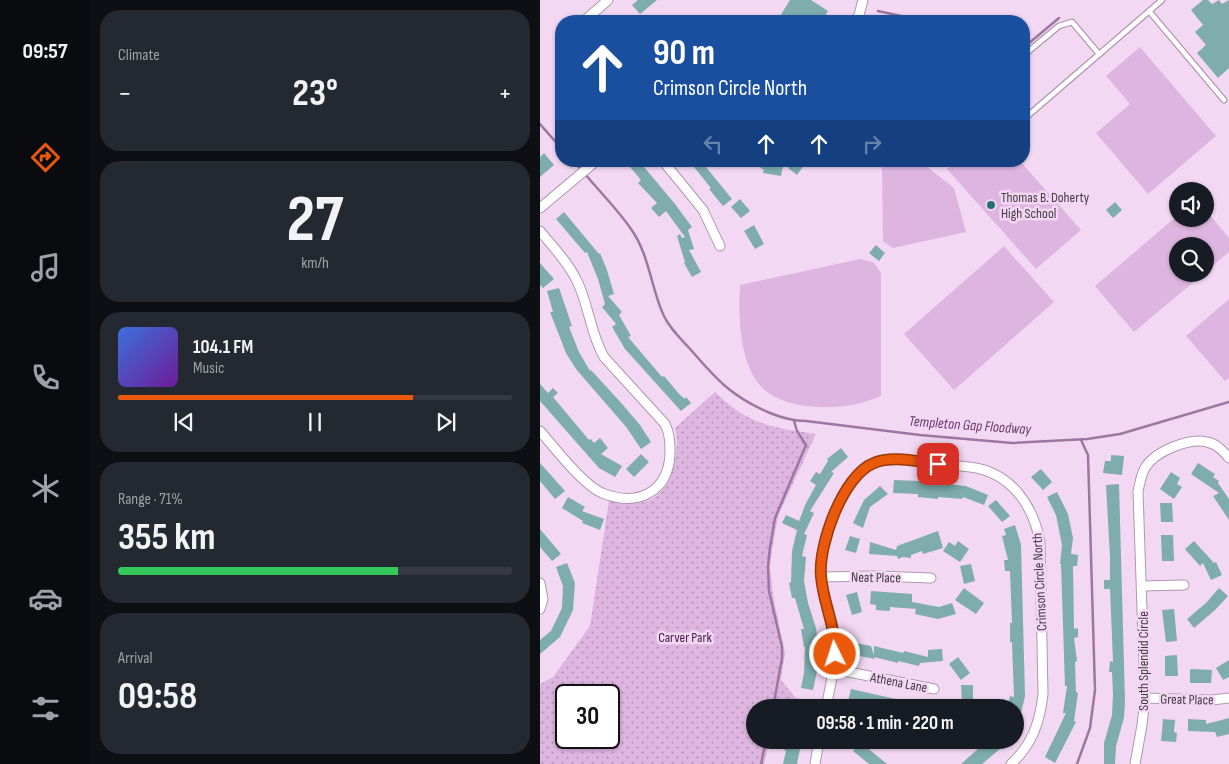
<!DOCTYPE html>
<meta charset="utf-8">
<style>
:root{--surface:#171b24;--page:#242831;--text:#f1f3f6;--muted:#9ea1a6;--line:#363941;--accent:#ea580c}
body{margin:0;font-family:"Sofia Sans Condensed",sans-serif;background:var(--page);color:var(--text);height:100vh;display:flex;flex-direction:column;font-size:19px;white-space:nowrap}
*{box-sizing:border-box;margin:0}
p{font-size:16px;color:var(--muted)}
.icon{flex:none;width:28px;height:28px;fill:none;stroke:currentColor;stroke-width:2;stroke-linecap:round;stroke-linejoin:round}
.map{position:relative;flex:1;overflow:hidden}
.side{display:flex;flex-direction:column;gap:10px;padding:10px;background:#0d0f14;width:450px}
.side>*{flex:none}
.guide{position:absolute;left:15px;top:15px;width:475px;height:152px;border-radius:20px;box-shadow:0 1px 4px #0004;background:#1a4fa0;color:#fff;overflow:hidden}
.controls{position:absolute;left:629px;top:182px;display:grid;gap:10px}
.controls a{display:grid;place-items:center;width:45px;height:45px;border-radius:50%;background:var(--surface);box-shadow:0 1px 4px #0004;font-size:25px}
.speed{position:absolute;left:15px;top:684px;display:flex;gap:10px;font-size:25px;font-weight:700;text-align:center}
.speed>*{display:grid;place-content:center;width:65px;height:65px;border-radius:50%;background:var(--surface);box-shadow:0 1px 4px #0004;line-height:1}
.speed .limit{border:2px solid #111;border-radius:8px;background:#fff;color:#111}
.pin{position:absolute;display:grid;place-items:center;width:42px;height:42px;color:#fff;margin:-21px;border-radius:10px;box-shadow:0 2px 8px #0006}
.me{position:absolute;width:55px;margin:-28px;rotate:356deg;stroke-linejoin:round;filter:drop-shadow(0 0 4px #0008)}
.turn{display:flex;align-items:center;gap:18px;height:105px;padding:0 15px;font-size:22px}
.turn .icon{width:65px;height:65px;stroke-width:2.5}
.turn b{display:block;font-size:35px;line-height:42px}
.lanes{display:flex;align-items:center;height:48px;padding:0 15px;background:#0003;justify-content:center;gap:25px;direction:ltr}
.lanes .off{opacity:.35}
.big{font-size:38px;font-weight:700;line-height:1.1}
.side .card{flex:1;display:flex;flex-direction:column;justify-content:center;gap:8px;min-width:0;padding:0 18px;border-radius:20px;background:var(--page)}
.side .dial{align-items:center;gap:0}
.dial b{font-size:65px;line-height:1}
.song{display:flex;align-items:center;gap:15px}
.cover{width:60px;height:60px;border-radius:8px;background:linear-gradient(135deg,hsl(220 70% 55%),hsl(280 70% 35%))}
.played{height:5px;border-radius:2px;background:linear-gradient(90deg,var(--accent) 75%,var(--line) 75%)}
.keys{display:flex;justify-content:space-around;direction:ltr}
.heat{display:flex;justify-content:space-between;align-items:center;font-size:28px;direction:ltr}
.charge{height:8px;border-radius:4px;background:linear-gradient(90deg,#34c759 71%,var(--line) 0)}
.trip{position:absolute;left:206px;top:699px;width:278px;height:50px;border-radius:25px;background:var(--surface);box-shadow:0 1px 4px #0004;font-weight:700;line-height:50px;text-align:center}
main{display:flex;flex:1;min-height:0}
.dock{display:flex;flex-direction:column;width:90px;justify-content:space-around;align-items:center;background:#090b0e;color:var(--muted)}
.dock .icon{width:35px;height:35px}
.dock .active{color:var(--accent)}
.dock b{font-size:22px;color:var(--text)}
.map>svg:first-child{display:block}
.grass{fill:#deb5e0}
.park{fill:url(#park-dots);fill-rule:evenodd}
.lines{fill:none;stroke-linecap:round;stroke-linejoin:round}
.stream{stroke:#9e77a0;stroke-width:2.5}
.building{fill:#7facad}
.lane-casing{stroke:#b096b1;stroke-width:7}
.street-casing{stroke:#b096b1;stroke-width:11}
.lane{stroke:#fff;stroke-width:4.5}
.street{stroke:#fff;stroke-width:9}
.route-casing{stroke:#983908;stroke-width:12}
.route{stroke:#ea580c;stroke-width:9}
.poi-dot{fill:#257072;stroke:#f3d8f4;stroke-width:2}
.labels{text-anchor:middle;stroke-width:5;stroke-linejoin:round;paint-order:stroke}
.poi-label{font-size:14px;fill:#443944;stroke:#f3d8f4;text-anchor:start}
.street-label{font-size:14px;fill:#443944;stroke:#f3d8f4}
.park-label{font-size:14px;fill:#46154a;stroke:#f3d8f4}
.water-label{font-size:15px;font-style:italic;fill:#68366c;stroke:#f3d8f4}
</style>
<main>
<nav class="dock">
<b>09:57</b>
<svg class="icon active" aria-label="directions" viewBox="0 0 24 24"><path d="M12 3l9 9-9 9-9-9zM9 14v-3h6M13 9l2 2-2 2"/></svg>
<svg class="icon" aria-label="music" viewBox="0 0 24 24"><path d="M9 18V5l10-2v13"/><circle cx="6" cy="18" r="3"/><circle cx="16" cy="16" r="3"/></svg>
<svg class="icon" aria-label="phone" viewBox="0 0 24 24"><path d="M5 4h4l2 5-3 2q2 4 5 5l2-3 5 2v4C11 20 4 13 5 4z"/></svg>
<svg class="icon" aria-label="climate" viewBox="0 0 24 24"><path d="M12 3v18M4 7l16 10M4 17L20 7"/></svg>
<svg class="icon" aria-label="car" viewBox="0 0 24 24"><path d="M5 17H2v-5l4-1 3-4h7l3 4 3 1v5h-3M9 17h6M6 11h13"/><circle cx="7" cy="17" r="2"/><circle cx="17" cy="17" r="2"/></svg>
<svg class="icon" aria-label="filters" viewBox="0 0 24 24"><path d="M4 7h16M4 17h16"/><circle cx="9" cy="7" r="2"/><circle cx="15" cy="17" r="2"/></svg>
</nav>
<section class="side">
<div class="card"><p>Climate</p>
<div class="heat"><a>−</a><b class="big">23°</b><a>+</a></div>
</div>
<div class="card dial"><b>27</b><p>km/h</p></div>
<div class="card">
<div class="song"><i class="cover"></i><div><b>104.1 FM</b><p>Music</p></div></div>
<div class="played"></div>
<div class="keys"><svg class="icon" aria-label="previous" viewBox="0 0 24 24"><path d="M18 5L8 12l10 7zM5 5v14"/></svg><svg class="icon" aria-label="pause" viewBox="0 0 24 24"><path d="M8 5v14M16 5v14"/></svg><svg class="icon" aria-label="next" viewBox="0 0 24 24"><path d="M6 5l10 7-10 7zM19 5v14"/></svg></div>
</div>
<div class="card"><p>Range · 71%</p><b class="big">355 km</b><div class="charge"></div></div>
<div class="card"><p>Arrival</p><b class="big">09:58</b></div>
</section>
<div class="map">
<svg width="689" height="764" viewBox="0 0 689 764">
<defs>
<pattern id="park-dots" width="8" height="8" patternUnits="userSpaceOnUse" patternTransform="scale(1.25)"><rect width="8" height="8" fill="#deb5e0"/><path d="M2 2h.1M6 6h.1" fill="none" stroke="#b694b7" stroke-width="1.8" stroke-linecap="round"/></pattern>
</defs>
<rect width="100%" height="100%" fill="#f3d8f4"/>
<path class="grass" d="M600,47L676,136L608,194L556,133L590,104L566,76Z
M416,161H480L541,230L496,269L407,169Z
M342,166L387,167L414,188L426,232L353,248L343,241Z
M665,209L689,238V252L665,272V246H638V274H663L594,332L555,286L637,216L638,219H665Z
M464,246L514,302L414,390L364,334Z
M320,259L333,262L341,273V396C320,405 301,408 278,407C260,406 242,403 227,392C199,371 198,316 200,285Z
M689,299V378L685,381L646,336Z"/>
<path class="park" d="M175,392C207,424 232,428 276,434L238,516L232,551L230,566L233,595L245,653L241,680L256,698L280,703L279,707L215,708V740H230L224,764H0V684L13,677L50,626L69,501C107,509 128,499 135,458C137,448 138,438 135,428ZM26,695H69V738H26Z"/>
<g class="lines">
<path class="stream" d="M338,11L384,21
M484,43L488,44L519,18
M0,124L21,148
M34,161L41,170
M45,174C60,192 78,210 91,229C109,254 111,287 123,314C129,328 141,339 151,350C177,380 192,397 230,413C242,418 253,421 266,421L380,435L472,443L547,439L580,434L689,402
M233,708L242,658V647L229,591L228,567L230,547L235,518L266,445L257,431L254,421
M221,764L226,740
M537,764L550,728L555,690L548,455L541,440"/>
</g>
<path class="building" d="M98,0H117L100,14L92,5Z
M250,0H271L288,11L282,21H237Z
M663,0H668L672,4L679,0L682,4L689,0V68L678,78L657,53L666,45L655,32L663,25L651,10Z
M4,153L14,165L0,177V157Z
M85,161H99L135,204L152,227L148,230L154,249L149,250L161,272L152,277L144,263L145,262L137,236L140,234L142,238L145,237L126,211L119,217L111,208L117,203L98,183L101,180Z
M149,161H161L192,199L183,206L169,189L171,188Z
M210,161H238L237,165L243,166L241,176L223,173L224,170Z
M253,161H267L257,175L248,168Z
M200,199L210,211L201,218L191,207Z
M575,202L582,210L573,218L566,210Z
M24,212L59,254L60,253L67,270L74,294L68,296L82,312L79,315L91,336L88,337L122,377L124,376L140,395L145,399L146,397L151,403L141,411L85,349L72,327L76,324L62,307L65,304L58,279L47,252L45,253L16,219Z
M214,225L224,244L215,249L204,231Z
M336,245L345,253L339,261L329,253Z
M0,263L14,279L3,288L0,285Z
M19,288L32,326L29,327L39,352L50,371L51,370L83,405L100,425L111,442L101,449L87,428L36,369L26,353L10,312H13L7,291Z
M0,384L8,393L13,388L18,393L13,397L49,440L51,439L54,443L60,438L68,448L61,454L82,466L75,477L59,468L0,401Z
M301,448L308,457L291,472L294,473L270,511L274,513L264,534L267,535L262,556L266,557L264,581L268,603L276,628L278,643L277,671L273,690L261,688L264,673L265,647H264L261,629H264L255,598H252L249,583L251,582L252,551L257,530L242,523L246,515L259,521L266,503L276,485L270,481L276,472L280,474L288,461L287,459Z
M101,454L109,462L94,477L86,469Z
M571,455L584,456L582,475L563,473L565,461H571Z
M0,463L25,491L15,499L0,481Z
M658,463L675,474L673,477L679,481L678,483L689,499V520L673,496L679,493L651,474Z
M501,469L512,482L503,490L491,477Z
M631,472L640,478L637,484L642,487L634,499L620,489Z
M354,480L379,481L426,486L448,495L444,505L423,497L422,499L398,497V499L378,497V494L353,493Z
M579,484L585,701L584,718L576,746L575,764H564V743L572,715L573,694L572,672H569L570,661L573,662L570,589H564V580H570V556L566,485Z
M340,486L348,494L330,507L323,528L313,523L324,500Z
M517,492L528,514L533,538L531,554L538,555L537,566H533L534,629L538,628V637L534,638L537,661L535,662L536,692L538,693L534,721L536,722L515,763L505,757L526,713H523L527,686H525L521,564H520L522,545L516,515L507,497Z
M28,497L45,507L42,511L64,519L60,530L42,523L43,521L22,508Z
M456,500L470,516L462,522L448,506Z
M620,503H632L633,522H621Z
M475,525L481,545L485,696L478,726L475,725V708H467L470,696L474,697L472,642H470V623H472L470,571H465L464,560H468L462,536L466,535L464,529Z
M0,529L21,554L12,561L0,547Z
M398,531L403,548L383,554L382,551L371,555V558L363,557L358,559L357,556L329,554L330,542L356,550L357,546Z
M621,535H633L634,561H622Z
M310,536L320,539L316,553L305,550Z
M418,541L429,549L420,562L403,551L409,542L415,546Z
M654,541L674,563L676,562L682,575L671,580L663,563L660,566L645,549Z
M27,563L35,583L33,610L20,637L0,654V640L11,631L22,608L23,586L16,567Z
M431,564L435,581L424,584L420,566Z
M424,588L444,603L436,614L415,600Z
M679,588L688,596L675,610L654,628L647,619L666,603Z
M331,591L372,594V602L399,607L412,603L416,614L398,619L375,614L376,609L350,607V611L336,610V605L330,604Z
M317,592L322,612L312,615L306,595Z
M634,609L637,641L626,642L622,610Z
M316,643L331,646L334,655V646L363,653L364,651L388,657V650L402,649L403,661L380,663L379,666L358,661V663L334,657L335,659L314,655Z
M637,655L638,676H625V656Z
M418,657L430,673L421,680L409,664Z
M689,660V677L683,680L676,668Z
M650,669L672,670L671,683H650Z
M421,685H433V702L422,703Z
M311,689L360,700L372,708H344L308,701Z
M689,718V734L677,737L675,732L648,731V719L666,720V724Z
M623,719L635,720L634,732L637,733L636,742L621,741Z
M448,740H467L460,749L442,764H421Z
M246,741L261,744L257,764H243L246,751L244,750Z
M320,742L347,764H329L313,751Z"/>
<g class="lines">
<defs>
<path id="lane" d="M609,11L684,100
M484,55L519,26L532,22L559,54
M484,119L622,0"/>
<path id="street" d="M44,21L68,0
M315,21L319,15L323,0
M123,161L163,210L180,246
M0,208L56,161
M0,231C13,247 28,262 37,281C49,305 50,333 64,357L125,424C130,434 130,443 130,454C128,493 97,507 62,493C42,484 15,448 0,431
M281,577L336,576L391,578
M0,583L3,599L0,609
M602,586L644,585
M294,669L394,689
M605,698L672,700L689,698
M286,708C290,686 296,665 295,644C295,621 283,600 281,577C278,547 303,472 335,462C360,455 403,465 430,467C470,472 493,504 500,542L503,694C500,722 492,745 471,764
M275,764L279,740
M595,764L602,725L605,698L598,491C600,483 601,475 605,468C614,452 649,437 667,442C677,444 683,451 689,458"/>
</defs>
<use href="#lane" class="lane-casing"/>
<use href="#street" class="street-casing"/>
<use href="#lane" class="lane"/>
<use href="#street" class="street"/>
</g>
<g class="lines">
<defs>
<path id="route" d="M295,654C296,627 283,603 281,576C278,545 303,475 334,463C353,455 378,462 398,464"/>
</defs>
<use href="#route" class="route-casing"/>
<use href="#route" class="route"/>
</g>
<circle class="poi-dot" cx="451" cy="205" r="5"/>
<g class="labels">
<g class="poi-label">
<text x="461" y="202">Thomas B. Doherty<tspan x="461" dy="16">High School</tspan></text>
</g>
<g class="street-label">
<text transform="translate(336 577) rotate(1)" y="5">Neat Place</text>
<text transform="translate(499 582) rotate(-93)" y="5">Crimson Circle North</text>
<text transform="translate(603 661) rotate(-90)" y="5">South Splendid Circle</text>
<text transform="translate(359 682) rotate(11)" y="5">Athena Lane</text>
<text transform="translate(647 699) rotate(1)" y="5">Great Place</text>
</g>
<g class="park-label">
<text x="145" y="642">Carver Park</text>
</g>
<g class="water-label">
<text transform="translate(430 425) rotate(4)" y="5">Templeton Gap Floodway</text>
</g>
</g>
</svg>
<div class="controls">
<a><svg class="icon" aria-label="sound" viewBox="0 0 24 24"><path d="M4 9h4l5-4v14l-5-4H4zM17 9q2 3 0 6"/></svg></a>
<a><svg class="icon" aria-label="search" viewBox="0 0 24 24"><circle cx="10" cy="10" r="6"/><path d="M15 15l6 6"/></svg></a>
</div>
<div class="speed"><div class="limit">30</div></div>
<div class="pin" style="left:398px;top:464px;background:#d93025"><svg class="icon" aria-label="arrive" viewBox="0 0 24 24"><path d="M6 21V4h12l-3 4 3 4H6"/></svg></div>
<svg class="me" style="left:295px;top:654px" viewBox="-20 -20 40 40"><circle r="17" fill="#ea580c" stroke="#fff" stroke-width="3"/><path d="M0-11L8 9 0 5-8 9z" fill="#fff"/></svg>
<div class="trip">09:58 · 1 min · 220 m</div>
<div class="guide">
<div class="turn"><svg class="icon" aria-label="ahead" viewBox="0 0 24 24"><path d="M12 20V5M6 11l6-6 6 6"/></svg><div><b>90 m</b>Crimson Circle North</div></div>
<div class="lanes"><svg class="icon off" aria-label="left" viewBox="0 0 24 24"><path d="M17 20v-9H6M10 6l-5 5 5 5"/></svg><svg class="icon" aria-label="ahead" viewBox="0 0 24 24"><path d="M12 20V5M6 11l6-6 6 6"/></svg><svg class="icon" aria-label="ahead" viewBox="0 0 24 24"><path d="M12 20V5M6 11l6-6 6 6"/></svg><svg class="icon off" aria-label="right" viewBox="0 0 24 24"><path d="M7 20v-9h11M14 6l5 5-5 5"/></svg></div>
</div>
</div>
</main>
